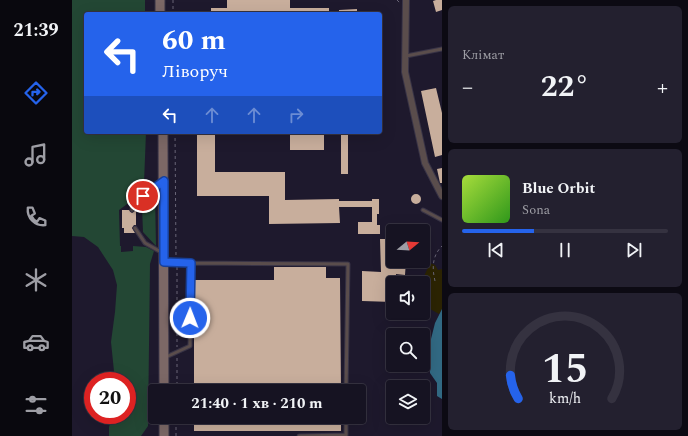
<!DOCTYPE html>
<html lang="uk">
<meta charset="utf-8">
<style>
:root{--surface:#161322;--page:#23202f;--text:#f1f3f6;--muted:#9e9ea5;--line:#353240;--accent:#2563eb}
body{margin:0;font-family:Spectral,serif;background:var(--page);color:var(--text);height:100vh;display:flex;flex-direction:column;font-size:15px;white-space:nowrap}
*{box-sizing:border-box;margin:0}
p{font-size:13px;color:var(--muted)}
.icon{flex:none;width:22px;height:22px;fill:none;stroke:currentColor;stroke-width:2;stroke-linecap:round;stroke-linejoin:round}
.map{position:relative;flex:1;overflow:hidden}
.sheet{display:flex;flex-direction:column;gap:6px;padding:6px;background:#0c0a13;width:246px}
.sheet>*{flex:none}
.guide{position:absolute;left:12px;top:12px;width:298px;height:122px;border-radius:4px;box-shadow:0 4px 16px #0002,0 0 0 1px var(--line);background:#2563eb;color:#fff;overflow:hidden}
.needle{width:26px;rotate:72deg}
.tools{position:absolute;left:314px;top:224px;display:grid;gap:8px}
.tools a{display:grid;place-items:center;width:44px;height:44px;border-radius:4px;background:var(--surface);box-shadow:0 4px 16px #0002,0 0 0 1px var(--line);font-size:20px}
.speed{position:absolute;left:12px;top:372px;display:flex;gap:8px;font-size:20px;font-weight:700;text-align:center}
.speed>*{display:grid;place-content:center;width:52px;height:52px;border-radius:50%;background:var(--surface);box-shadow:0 4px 16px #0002,0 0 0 1px var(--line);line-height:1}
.speed .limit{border:6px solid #d22;background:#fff;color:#111}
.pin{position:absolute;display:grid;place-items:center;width:34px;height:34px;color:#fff;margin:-17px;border:2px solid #fff;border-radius:50%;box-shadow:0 1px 4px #0007}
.me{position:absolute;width:44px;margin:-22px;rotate:1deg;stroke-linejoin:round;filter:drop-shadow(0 0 3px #0008)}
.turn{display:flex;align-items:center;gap:14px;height:84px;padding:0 12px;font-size:18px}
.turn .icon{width:52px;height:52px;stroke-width:2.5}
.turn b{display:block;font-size:28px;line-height:34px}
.lanes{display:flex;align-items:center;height:38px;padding:0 12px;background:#0003;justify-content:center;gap:20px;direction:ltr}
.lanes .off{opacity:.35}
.big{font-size:30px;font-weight:700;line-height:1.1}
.sheet .tile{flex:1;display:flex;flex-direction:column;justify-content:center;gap:6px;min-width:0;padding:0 14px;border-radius:6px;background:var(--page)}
.sheet .dial{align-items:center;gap:0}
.dial svg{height:104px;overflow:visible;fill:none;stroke:var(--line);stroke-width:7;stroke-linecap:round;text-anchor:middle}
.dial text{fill:var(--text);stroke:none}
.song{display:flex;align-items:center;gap:12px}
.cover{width:48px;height:48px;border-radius:6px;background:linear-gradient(135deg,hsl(80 70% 55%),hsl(110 70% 35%))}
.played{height:4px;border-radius:2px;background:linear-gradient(90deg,var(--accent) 35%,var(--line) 35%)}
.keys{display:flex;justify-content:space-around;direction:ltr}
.heat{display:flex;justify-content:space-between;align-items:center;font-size:22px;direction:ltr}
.trip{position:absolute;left:76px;top:384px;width:218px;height:40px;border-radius:4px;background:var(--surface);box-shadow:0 4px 16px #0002,0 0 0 1px var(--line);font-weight:700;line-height:40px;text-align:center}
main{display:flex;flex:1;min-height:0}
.menu{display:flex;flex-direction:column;width:72px;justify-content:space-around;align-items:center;background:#09080e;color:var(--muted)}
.menu .icon{width:28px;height:28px}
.menu .on{color:var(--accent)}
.menu b{font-size:18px;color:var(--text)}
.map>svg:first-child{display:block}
.green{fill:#234734}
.sand{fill:#2c2403}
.water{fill:#326a84}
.building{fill:#c8ae9c}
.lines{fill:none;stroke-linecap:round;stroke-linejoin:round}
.lane-casing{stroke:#393447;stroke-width:5}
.street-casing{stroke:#393447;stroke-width:8}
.secondary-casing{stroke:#393447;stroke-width:11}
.path{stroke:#696577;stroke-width:1;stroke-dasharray:3 3;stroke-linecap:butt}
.lane{stroke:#5a4d4c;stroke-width:3}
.street{stroke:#5a4d4c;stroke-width:6}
.secondary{stroke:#7c6866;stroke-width:9}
.route-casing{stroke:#184099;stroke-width:10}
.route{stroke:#2563eb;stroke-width:7}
</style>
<main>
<nav class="menu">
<b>21:39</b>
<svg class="icon on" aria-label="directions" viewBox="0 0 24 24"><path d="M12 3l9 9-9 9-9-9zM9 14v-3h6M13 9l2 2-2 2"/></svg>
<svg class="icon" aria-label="music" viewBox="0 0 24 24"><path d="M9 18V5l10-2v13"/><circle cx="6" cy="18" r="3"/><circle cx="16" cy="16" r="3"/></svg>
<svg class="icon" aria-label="phone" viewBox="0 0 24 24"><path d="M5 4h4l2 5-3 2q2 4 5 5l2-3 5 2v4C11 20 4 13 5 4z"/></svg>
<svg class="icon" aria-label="climate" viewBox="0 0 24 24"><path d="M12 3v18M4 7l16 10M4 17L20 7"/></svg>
<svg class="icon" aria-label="car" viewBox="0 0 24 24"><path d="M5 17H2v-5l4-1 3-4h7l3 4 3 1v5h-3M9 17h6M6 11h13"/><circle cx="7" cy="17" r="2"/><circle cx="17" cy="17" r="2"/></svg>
<svg class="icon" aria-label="filters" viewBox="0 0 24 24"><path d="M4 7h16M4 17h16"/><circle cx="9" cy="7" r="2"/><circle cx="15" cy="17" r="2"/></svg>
</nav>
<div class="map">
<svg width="370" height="436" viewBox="0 0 370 436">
<rect width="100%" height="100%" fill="#1e192d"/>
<path class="green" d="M0,0H73V14H14V132H74L72,183L80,182L81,185L47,210L48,246H49V252L61,251V246L74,247L82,251L78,264L76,426L69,436H37V427L41,415H55V381H43L39,342L43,312L45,285L41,270L26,247L12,237L0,236Z
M83,194L84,246L71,232L70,207L71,202Z"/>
<path class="sand" d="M358,263L363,265L366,270L370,269V309L367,314L351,305V283H349Z"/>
<path class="water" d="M370,309V399L365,396V383L358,373V343L363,323Z"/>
<path class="building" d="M155,0H218V8H257V14H139V8H155Z
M364,0H370V10L364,12L361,1Z
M285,9V14H267V10Z
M364,88L370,113V155L363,157L349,91Z
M125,132H143V172H213V200L267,199V201H300V199H307V214H305V225H308V234H286V222H300V207H267L268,223L197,224V196H125Z
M218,133H252V150H218Z
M269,133H276V174H269Z
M370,168V183H368L365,169Z
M339 199a5 5 0 1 1 10 0a5 5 0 1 1-10 0Z
M50,210H57L60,213L64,210V225H62L60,228L63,233H52V228H50Z
M308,239H321V261H334L333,275L324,274V283H321V302L290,301V271L309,272Z
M202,267H254V278H268L269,391H122V280H202Z
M122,417H269V431H122Z"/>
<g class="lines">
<defs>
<path id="lane" d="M334,56L370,49
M60,210V203L89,183
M351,210L370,220
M63,228L73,243L89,252
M92,262L119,263L118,346L94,357
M119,263L276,264L274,391
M227,436L274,435V417"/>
<path id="street" d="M334,0L333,72L353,163L370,196"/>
<path id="secondary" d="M88,0V14
M91,132L92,391
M92,436V417"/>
</defs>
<use href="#lane" class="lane-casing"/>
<use href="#street" class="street-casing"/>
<use href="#secondary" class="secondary-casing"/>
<path class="path" d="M101,0V14
M325,0L328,3
M103,132L104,257
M105,267V347
M363,281C360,268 360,256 370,246
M105,391V357
M104,436V417"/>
<use href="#lane" class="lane"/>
<use href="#street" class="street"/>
<use href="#secondary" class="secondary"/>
</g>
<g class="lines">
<defs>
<path id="route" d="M71,196L92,181V262L119,263L118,318"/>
</defs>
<use href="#route" class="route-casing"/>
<use href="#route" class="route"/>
</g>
</svg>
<div class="tools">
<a><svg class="needle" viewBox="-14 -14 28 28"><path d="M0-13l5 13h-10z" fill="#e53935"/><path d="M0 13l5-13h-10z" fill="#9e9ea5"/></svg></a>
<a><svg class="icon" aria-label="sound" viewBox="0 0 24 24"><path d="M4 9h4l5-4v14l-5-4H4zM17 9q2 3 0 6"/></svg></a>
<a><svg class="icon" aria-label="search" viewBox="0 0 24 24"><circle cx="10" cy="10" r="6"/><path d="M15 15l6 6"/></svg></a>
<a><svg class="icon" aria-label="layers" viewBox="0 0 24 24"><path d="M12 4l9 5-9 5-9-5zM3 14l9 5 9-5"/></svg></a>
</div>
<div class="speed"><div class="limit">20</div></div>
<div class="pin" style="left:71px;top:196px;background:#d93025"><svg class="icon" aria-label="arrive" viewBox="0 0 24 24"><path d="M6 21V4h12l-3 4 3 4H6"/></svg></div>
<svg class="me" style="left:118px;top:318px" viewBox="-20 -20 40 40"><circle r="17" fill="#2563eb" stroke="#fff" stroke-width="3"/><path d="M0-11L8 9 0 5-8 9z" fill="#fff"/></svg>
<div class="trip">21:40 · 1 хв · 210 m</div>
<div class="guide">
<div class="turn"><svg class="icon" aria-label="left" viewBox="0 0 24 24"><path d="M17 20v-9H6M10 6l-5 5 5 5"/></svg><div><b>60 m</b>Ліворуч</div></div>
<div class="lanes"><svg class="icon" aria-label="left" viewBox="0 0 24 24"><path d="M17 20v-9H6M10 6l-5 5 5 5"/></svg><svg class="icon off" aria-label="ahead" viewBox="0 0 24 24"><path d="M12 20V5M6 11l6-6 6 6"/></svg><svg class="icon off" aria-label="ahead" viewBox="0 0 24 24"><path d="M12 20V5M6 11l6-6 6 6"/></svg><svg class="icon off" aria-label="right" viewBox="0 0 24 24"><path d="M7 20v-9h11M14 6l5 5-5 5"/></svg></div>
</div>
</div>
<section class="sheet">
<div class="tile"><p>Клімат</p>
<div class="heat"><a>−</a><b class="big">22°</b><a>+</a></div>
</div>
<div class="tile">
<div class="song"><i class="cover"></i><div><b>Blue Orbit</b><p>Sona</p></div></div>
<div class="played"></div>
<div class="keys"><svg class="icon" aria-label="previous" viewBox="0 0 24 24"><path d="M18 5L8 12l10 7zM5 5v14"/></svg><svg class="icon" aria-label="pause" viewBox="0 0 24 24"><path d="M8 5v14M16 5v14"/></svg><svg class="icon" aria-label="next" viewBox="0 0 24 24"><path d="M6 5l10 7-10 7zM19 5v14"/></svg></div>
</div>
<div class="tile dial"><svg viewBox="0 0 100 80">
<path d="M14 69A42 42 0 1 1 86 69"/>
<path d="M14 69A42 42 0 0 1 8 51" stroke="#2563eb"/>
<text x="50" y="56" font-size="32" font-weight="700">15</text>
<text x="50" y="72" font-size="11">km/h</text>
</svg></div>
</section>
</main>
